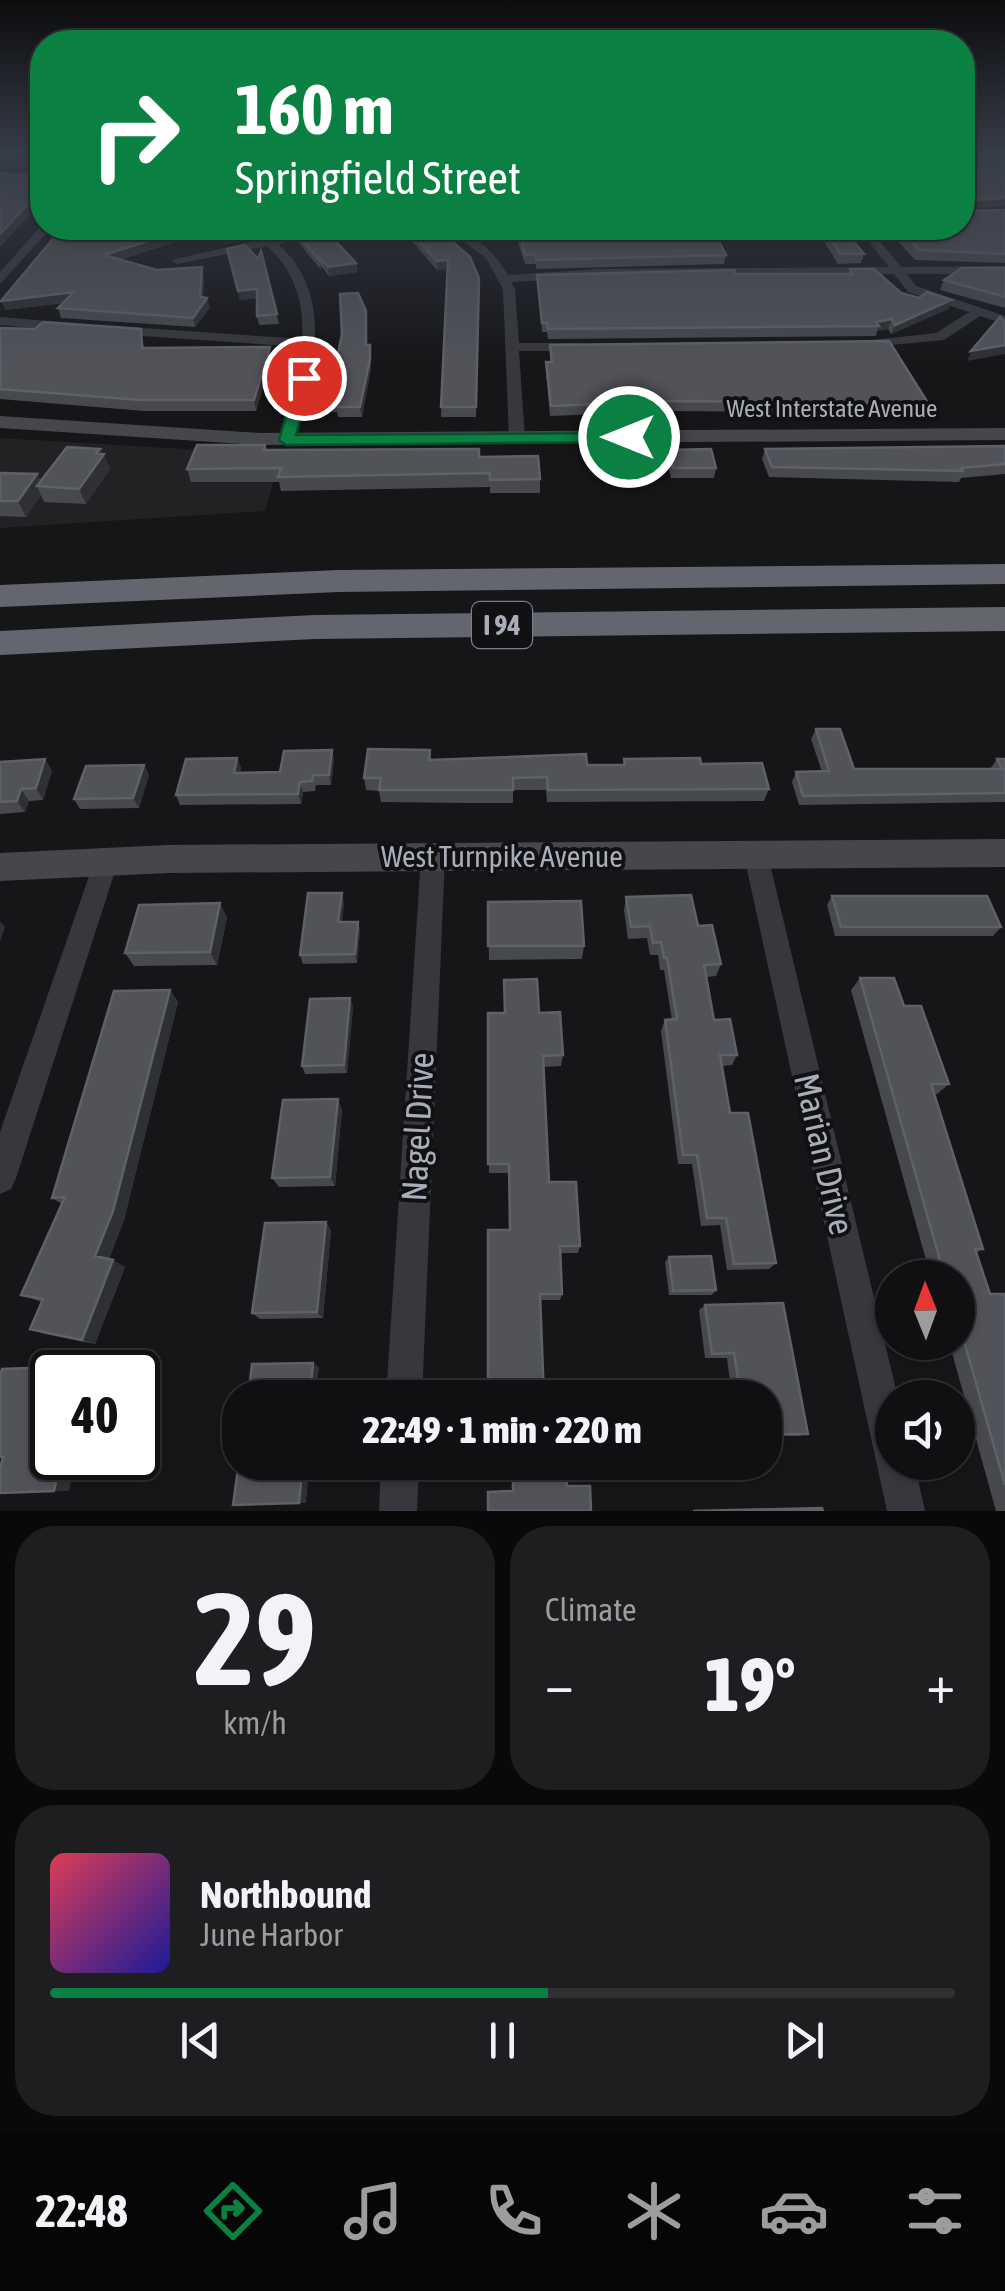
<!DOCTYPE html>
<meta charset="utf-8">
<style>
:root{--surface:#101012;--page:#1e1e20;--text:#f1f3f6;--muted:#9c9d9f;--line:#303032;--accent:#0b8043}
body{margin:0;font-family:"Asap Condensed",sans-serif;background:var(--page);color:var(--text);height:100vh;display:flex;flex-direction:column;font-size:38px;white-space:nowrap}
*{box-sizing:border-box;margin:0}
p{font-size:32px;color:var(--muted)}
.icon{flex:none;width:55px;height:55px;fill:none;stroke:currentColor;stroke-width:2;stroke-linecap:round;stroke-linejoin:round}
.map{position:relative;height:1511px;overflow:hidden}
.side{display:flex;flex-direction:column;gap:15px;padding:15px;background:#09090a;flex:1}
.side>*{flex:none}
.top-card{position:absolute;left:30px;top:30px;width:945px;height:210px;border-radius:40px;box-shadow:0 2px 8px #0004,0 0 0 2px var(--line);background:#0b8043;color:#fff;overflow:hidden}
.needle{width:65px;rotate:359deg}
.buttons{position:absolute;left:875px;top:1260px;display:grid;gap:20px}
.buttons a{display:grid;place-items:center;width:100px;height:100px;border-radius:50%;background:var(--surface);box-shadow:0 2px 8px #0004,0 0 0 2px var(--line);font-size:50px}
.speed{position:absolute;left:30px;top:1350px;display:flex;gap:20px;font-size:50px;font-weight:700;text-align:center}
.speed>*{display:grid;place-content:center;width:130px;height:130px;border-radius:50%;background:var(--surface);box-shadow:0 2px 8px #0004,0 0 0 2px var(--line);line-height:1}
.speed .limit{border:5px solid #111;border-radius:15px;background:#fff;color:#111}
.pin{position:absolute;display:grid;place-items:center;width:85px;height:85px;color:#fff;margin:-42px;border:5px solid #fff;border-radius:50%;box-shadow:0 2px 10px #0007}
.me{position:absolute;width:110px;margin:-55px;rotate:270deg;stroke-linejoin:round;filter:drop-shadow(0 0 8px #0008)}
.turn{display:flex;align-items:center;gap:35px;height:210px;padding:0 40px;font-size:45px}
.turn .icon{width:130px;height:130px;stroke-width:2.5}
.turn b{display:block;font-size:70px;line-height:85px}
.big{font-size:75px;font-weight:800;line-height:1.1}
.side .tile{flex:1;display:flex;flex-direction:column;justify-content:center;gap:15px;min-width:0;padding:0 35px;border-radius:40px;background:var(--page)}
.side .dial{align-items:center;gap:0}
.dial b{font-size:130px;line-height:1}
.song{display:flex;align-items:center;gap:30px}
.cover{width:120px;height:120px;border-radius:15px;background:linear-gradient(135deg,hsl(350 70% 55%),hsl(240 70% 35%))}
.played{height:10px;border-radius:5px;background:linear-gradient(90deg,var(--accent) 55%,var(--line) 55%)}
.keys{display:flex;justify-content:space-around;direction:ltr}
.heat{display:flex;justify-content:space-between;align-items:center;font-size:55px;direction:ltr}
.side .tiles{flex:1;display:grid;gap:15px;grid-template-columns:1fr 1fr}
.tile:last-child{grid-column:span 2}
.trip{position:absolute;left:222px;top:1380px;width:560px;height:100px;border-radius:40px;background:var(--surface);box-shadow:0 2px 8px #0004,0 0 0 2px var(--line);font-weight:800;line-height:100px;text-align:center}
.tab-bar{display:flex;height:160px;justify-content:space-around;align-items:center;background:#060607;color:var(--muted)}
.tab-bar .icon{width:70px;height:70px}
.tab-bar .active{color:var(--accent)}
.tab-bar b{font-size:45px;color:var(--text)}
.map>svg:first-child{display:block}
.built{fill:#222225}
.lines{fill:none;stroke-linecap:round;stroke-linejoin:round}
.street{fill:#37383d;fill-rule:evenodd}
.secondary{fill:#45474d;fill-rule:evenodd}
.highway{fill:#63666e;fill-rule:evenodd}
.wall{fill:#47494d}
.shaded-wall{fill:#2f3033}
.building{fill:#525359;stroke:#5f6168;stroke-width:2.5}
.route{fill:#0b8043;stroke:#07532c;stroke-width:2.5}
.labels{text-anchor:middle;stroke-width:8;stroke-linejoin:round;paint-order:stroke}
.far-street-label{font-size:25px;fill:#a8adb8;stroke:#111113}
.shield{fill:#111113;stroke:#7b7e86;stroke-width:2.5}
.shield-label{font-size:28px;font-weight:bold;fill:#a8adb8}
.street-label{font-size:30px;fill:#a8adb8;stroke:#111113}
.near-street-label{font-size:35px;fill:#a8adb8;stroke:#111113}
</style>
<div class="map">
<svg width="1005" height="1511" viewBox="0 0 1005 1511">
<rect width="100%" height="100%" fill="#161618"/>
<path class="built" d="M0,438L253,453L281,454L265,511L0,528Z"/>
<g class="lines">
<path class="street" d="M41,226L51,228L0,284V272Z
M248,228H259L271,238L326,228H347L278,244C337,297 312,374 295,440L287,445L279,440L302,347L113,334L106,330L113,326L302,339C305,304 294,270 267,246L177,264L171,260L260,240Z
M446,228C472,228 495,254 508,275L599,269L889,267L858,228H869L901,267L1005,266V274H907L916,286L1005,316V324L980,316L944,340L858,348V342L863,341L936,333L969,312L908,292L894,274L599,277L511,282L515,289L519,343H581L588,347L581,351H519L525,438L517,443L509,438L503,289L486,258Z
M0,317L71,323L78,327L71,331L0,325Z
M433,846L442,849L445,856L422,1398H386L421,856L424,849Z
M756,846L765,849L768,856L898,1398H892V1462H914L925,1511H887L744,856L747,849Z
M106,852L115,855L118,862L16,1178L11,1189L0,1194V1132L94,862L97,855Z
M381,1462H419L417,1511H379Z"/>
<path class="secondary" d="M0,416L260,433L1005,428V440L260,445L0,428Z
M1005,839V867L168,873L0,881V853L168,845Z"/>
<path class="highway" d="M1005,564V584L339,592L0,607V585L339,570Z
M1005,607V631L315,639L0,655V631L315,615Z"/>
</g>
<path class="wall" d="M962,153H1005V161L963,157Z
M962,161L1005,206L965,209L1005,210V263L915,260L886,228H962Z
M62,228H206V237L181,240L120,260L157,270L204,276L203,297L210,307L195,327L61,318L58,308L63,303L5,310Z
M502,228H843L864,254L861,263L838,264L818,232L715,233L726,255L724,264L536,269V264H525L518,242L502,239Z
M411,232L479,278L476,417H441L447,269L437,270L412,241Z
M297,234L317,235L356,263L357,272L329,276L320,265L321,270L299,243Z
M227,249L258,259L261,251L279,324L259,325L257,316V298L240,300Z
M1005,268V308L940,290L944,280Z
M850,269L901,293L948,309L891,334L888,329L877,331L876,336L548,339L547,332H542L537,275L848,274Z
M367,320V345L371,369L362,417H338L337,412H329L328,402Z
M0,328L35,329H141L144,348L272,357L256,411H144L0,399Z
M550,345L928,403L924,413L674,411L550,416L546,372V362H550Z
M265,445L267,450L479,457L540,479V493H490V487L281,491L279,482H191L187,469Z
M1005,446V474L961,478L959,482L769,477L762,459L765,449Z
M100,449L110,469L86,504L44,502L41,495L26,517L0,516V473L37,474L41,482Z
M668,450L716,468L714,478H671L667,460Z
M816,729L854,769H990L997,759H1005V802L799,805L792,782L796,772H822L811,739Z
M332,750L334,760L331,785H316L315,791L303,792L301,804L180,805L176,795L237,758L241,768L240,773L280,772Z
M430,750L431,759L587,765H623L624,759L701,764L769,789L764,801L547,802L546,790H513V803H465L381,802L379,791L366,790L364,778Z
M45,759L52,771L43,800L29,801L25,812L0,814V762Z
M144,765L149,775L139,808L80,809L74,799Z
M832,896L1001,927L993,936H835L827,905Z
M626,897L698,926L721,964L716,976L706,977L714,1020L737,1055L732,1065L721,1066L730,1113L776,1263L769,1269L727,1270L720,1225L701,1226L692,1164H678L661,1031L665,1020H672L664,970H660L658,955H650L647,938L628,939L624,910Z
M344,902L342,922H358L360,931L357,963L303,964L300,955Z
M488,902L584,946L582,959L489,960Z
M227,917L217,965L134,966L125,953Z
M860,978L904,1006L949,1084L937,1094H934L983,1249L976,1253L990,1294H1005V1511H996L949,1342H958V1278H931L851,990Z
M170,990L178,1002L124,1220L109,1259L125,1267L95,1344L45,1334L30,1329L42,1302L21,1295L62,1204L52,1198Z
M350,998L353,1007L347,1073L305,1074L302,1066Z
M488,1013H539L563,1055L561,1066L543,1067L549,1182L580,1246L578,1253H560L562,1294L560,1300H540L509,1173H489Z
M342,1109L335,1186L279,1187L272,1178Z
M331,1230L323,1318L260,1319L252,1313Z
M669,1257L716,1290L712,1295H669L665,1262Z
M705,1305L808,1434L798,1436H765V1398H732L727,1358H705L699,1310Z"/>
<path class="shaded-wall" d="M42,192V203L37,207L0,247V234L34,198Z
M1005,198V206L962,210V201Z
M206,228V237L181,240L107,264L104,255L179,231Z
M288,228H308L289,231Z
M234,233L236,242L225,244L223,235Z
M448,260V269L437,270V261Z
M356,263L357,272L329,276L328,267Z
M202,267L204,276L203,304L207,298L210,307L195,327L193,318L200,297Z
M257,289L259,298L240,300L238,291Z
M74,292L77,301L5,310L1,301Z
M951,300L948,309L891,334L895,325Z
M892,319L888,329L877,331L879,326L876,322Z
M370,345L371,369L362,417L360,407Z
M1005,345V354L967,361L971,351Z
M270,347L272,357L256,411L254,400Z
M100,449L102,456L104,454L110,469L86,504L79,489Z
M37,474L43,487L37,486L41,495L26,517L18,501Z
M332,750L334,760L331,785L329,775Z
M237,758L241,768L238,783L234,773Z
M45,759L52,771L43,800L36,788Z
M144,765L149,775L139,808L133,798Z
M300,782L303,792L301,804L298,794Z
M21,789L29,801L25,812L17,801Z
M342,893L344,902L341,931L338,922Z
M220,903L227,917L217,965L210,952Z
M0,921L5,927L0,942Z
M358,922L360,931L357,963L355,954Z
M170,990L178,1002L124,1220L107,1264L95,1256Z
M350,998L353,1007L347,1073L344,1065Z
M338,1099L342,1109L335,1186L330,1177Z
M326,1222L331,1230L323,1318L317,1312Z
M113,1260L125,1267L95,1344L82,1340Z
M313,1363L319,1367L316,1398H310Z
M82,1366L95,1370V1372H80Z
M61,1458H76L69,1491H54Z
M303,1462H310L306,1503H299Z"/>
<path class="building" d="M962,161L1005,162V198L962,201Z
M0,173L42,177V192L34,198L0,234Z
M962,204L965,211L1005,210V254L919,250L898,228H962Z
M62,228H204L179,231L104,255L157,270L202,267L200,297L207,298L193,318L58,308L74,292L1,301Z
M221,228H230L234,233L223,235Z
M433,228L444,234L470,257L479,278L476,407H441L448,260L437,261L411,232Z
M502,228H712L726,255L536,260V254L525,255L519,233L502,229Z
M824,228H843L864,254H840Z
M316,230L317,235L328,233L356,263L328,267L319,256L320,261L297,234Z
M245,245L258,259L261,251L277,314L257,316V289L238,291L227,249Z
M962,268H1005V297L944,280Z
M850,269H874L901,293L919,298L927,292L951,300L895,325L892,319L876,322L879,326L548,329L547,323H542L537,275L734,270L736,274H852Z
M358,293L366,311V345H370V359L360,407H336L337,402H328L342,334L340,294Z
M1000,317L1005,322V345L971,351Z
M43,322L141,329L142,348L270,347L254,400H140L0,389V328L35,329Z
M889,341L928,403L676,401L551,406L546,362H552L550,345Z
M197,445H265L264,450L479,449V457L538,456L540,479L490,480V473L278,477L281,468L187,469Z
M1005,446V464L961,468L963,471L772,467L765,449Z
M67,447L100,449L96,453L104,454L79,489L37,486Z
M711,449L716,468H673L668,450Z
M0,473L37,474L18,501H0Z
M816,729H840L854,769H1002L997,759H1005V793L803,796L796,772L829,771Z
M368,749L430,750L429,760L586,754L587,765H625L624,759L700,758L701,764L762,763L769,789L548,790L547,777L513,778V790H379L381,778H364Z
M332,750L329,775H313L312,781L300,782L298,794L176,795L186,759L237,758L234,773L280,772L284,751Z
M45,759L36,788L21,789L17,801L0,802V762Z
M144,765L133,798L74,799L86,766Z
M308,893H342L338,922H358L355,954L300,955Z
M691,895L698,926L712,925L721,964L704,965L714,1020L730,1019L737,1055H720L730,1113H748L776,1263L734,1264L726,1218H707L697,1155H683L665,1020L677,1019L667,958H664L661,942L653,943L650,926L631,927L626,897Z
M832,896H987L1001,927H841Z
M581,901L584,946H488V902Z
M220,903L210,952L125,953L139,905Z
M860,978H894L904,1006H921L949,1084H931L983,1249H975L990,1294H1005V1485L958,1320V1278H945Z
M537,979L539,1013L560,1012L563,1055L543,1056L549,1182H576L580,1246H560L562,1294H540L544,1398H488V1230H510L509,1164H488V1013H505L504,980Z
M170,990L113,1211L95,1256L113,1260L82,1340L30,1329L43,1299L21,1295L65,1197L52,1198L114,991Z
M350,998L344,1065L302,1066L310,999Z
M338,1099L330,1177L272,1178L283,1100Z
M326,1222L317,1312L252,1313L265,1223Z
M711,1256L716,1290L673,1291L669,1257Z
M783,1303L808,1434H765V1398H741L734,1353L712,1354L705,1305Z
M313,1363L310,1398H248L252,1364Z
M82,1366L80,1372H52V1458H61L54,1491L0,1493V1469L3,1457H0V1376L2,1369Z
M240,1454V1462H303L299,1503L233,1505Z
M513,1462H566L567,1486H590L591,1511H488V1492L513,1491Z
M822,1508L823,1511H693Z"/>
<linearGradient id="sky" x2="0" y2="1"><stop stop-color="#0c0c0d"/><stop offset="0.42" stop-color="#363c48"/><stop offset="1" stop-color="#363c48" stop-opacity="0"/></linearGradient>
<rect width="1005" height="364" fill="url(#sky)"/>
<path class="route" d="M298,375L311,378L296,435L629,433L637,437L629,442L286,445L279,440Z"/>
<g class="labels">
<g class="far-street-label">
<text x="832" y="417">West Interstate Avenue</text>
</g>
<rect class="shield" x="472" y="602" width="60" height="46" rx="8"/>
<g class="shield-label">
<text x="502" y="635">I 94</text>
</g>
<g class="street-label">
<text x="502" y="867">West Turnpike Avenue</text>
</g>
<g class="near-street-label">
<text transform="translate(418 1127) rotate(-87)" y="12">Nagel Drive</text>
<text transform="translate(824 1154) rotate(77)" y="12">Marian Drive</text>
</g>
</g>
</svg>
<div class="buttons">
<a><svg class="needle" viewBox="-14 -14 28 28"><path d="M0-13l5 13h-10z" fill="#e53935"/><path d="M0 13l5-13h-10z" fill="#9c9d9f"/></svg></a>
<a><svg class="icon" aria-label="sound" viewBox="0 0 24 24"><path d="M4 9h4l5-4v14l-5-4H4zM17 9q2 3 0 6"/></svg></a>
</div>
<div class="speed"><div class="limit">40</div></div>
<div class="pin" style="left:304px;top:378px;background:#d93025"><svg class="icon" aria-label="arrive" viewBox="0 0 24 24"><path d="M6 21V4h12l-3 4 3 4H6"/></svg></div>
<svg class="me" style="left:629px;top:437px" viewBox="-20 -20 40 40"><circle r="17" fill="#0b8043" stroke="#fff" stroke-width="3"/><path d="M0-11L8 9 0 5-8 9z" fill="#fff"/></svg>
<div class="trip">22:49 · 1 min · 220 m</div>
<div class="top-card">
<div class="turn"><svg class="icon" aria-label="right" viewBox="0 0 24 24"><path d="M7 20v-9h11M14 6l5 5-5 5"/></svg><div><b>160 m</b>Springfield Street</div></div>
</div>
</div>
<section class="side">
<div class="tiles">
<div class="tile dial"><b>29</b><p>km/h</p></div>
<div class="tile"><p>Climate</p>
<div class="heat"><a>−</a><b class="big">19°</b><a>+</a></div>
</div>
<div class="tile">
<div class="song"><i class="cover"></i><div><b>Northbound</b><p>June Harbor</p></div></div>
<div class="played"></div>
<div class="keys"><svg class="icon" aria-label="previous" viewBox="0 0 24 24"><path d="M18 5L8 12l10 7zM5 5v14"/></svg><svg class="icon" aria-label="pause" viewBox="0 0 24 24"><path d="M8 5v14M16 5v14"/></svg><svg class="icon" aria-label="next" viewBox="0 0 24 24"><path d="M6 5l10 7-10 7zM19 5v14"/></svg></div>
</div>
</div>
</section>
<nav class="tab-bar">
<b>22:48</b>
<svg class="icon active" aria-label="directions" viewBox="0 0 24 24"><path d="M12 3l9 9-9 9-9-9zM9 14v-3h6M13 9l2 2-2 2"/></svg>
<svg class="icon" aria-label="music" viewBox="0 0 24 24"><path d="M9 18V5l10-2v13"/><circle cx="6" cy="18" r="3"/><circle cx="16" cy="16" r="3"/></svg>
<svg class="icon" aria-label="phone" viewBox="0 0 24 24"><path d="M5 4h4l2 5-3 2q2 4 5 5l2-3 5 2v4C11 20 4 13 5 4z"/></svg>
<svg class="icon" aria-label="climate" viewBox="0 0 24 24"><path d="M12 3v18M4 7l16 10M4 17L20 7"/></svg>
<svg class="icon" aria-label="car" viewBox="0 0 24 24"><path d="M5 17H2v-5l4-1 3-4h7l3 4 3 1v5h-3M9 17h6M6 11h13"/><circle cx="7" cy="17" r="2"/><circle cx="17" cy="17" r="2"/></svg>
<svg class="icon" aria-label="filters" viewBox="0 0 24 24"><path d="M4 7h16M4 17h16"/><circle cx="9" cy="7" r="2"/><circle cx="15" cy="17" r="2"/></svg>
</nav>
